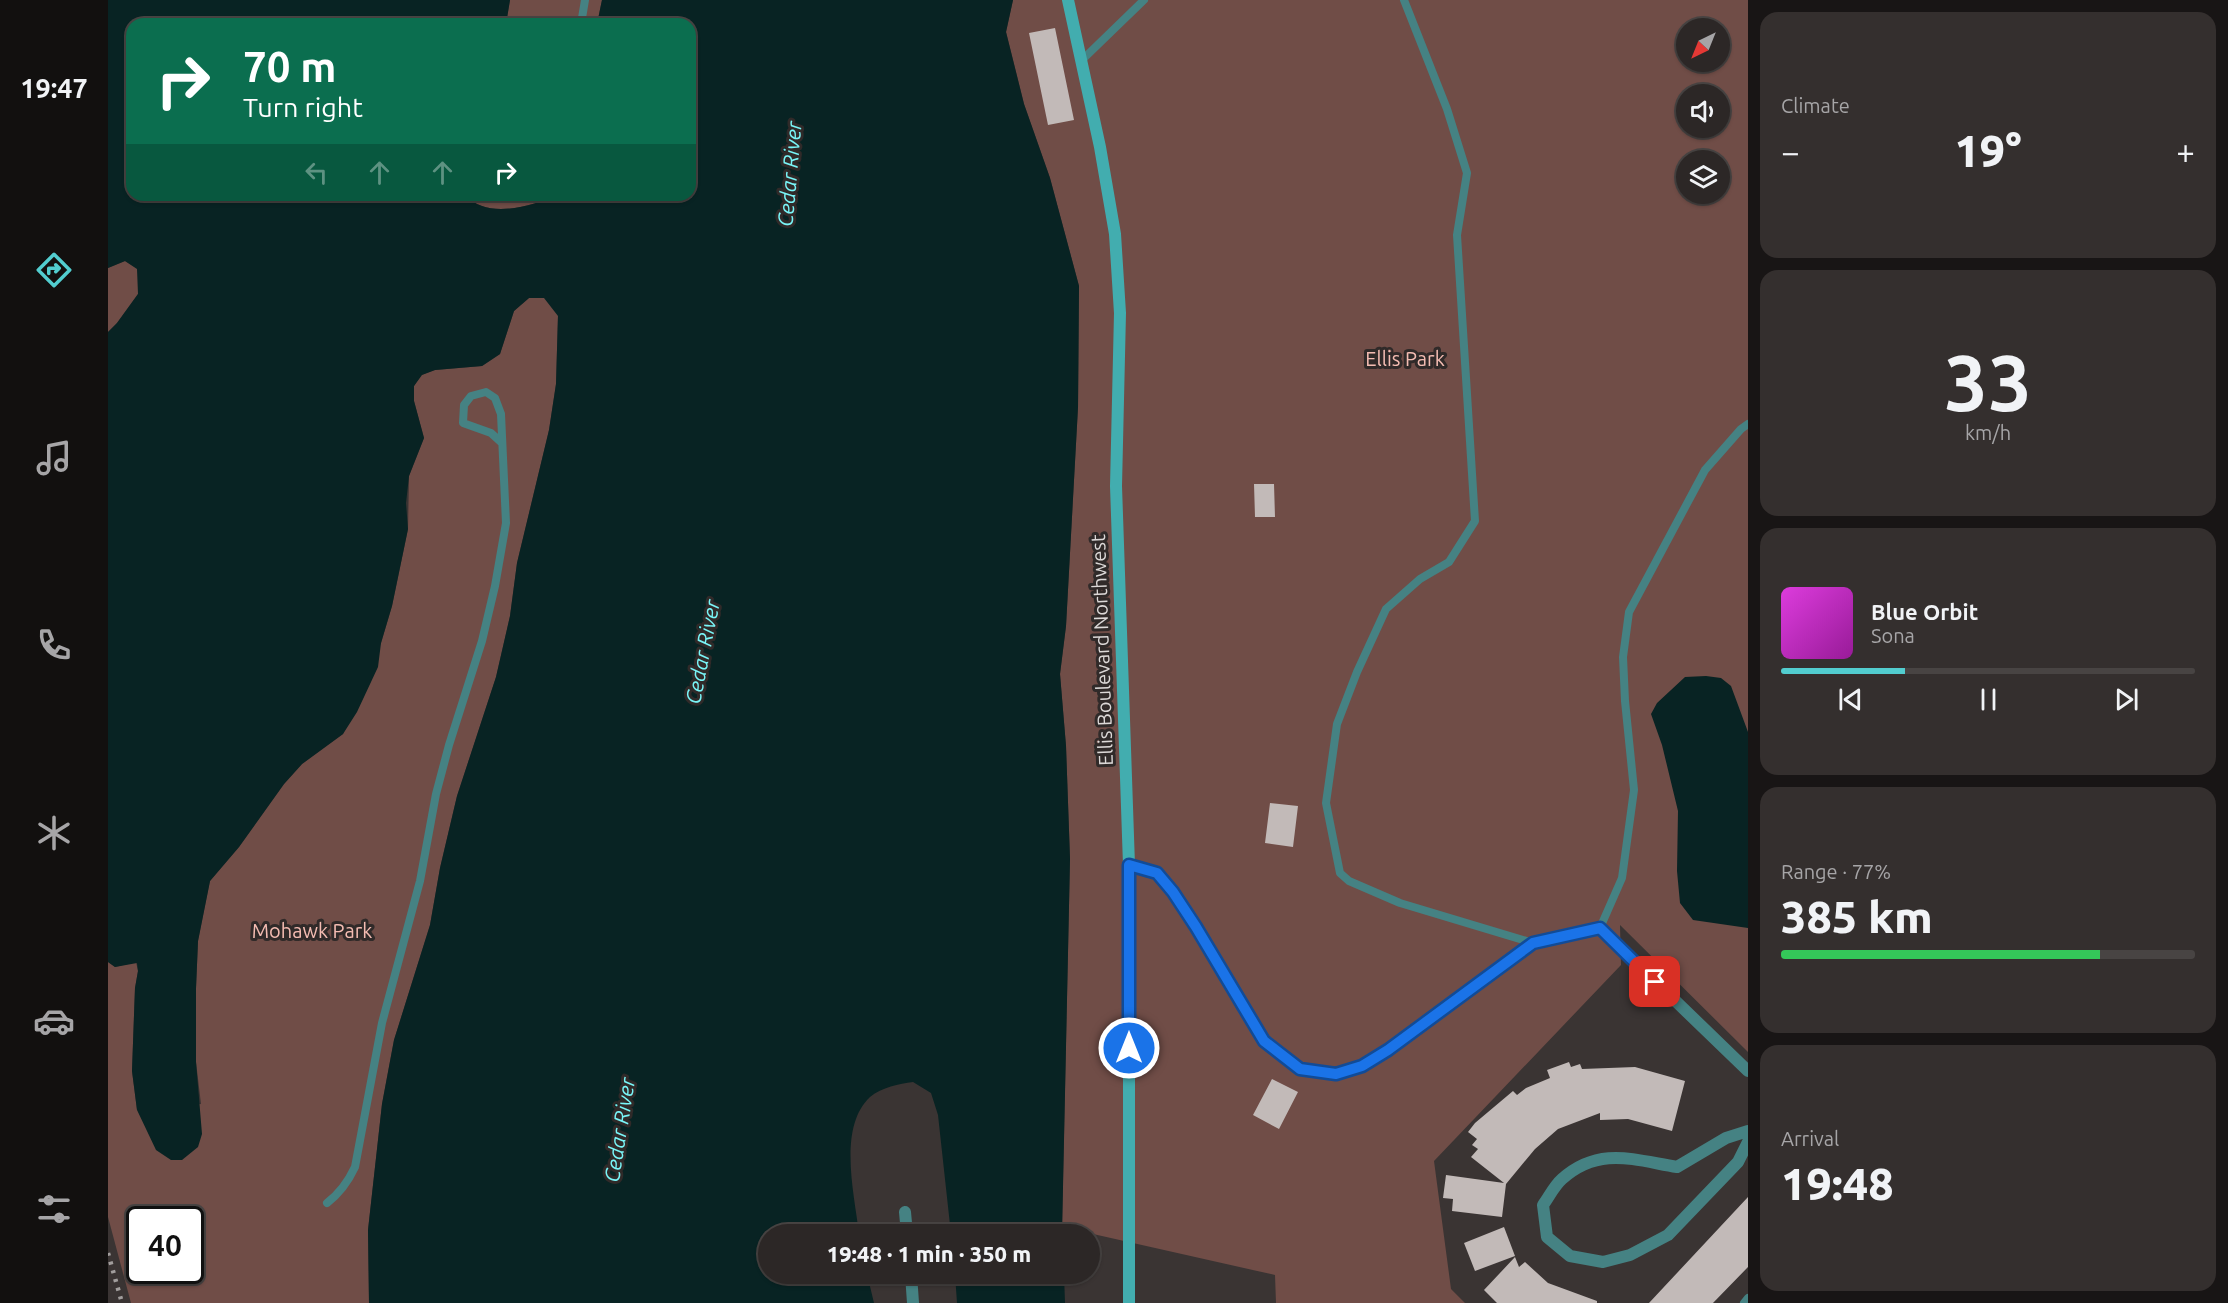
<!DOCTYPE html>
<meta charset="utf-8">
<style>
:root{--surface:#2c2726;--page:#342f2e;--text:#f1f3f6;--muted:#a6a5a7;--line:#484443;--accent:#52cdcf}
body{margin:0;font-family:Ubuntu,sans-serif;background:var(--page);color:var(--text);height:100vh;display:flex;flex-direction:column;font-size:22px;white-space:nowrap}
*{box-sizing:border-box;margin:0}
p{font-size:20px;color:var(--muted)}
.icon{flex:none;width:33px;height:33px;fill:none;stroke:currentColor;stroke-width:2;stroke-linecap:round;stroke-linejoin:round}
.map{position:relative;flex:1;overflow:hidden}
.side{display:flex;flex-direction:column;gap:12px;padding:12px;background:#181515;width:480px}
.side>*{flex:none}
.hud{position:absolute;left:18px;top:18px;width:570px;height:183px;border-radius:18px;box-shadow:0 2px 4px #0004,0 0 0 2px var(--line);background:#0b6e4f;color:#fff;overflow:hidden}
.needle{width:39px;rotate:223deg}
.controls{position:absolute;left:1568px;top:18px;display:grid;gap:12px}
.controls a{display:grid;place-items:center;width:54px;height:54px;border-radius:50%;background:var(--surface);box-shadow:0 2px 4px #0004,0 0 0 2px var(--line);font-size:30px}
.speed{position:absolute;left:18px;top:1206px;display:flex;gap:12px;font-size:30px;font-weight:700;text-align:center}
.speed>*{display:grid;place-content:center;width:78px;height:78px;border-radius:50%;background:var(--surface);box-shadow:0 2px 4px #0004,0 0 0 2px var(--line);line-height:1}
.speed .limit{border:3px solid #111;border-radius:9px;background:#fff;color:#111}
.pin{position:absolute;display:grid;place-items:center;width:51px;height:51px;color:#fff;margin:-26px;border-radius:12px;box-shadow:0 3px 9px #0006}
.me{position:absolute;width:66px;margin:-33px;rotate:0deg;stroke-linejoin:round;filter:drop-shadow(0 0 4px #0008)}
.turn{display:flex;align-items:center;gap:21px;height:126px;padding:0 18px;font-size:27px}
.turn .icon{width:78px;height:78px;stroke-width:2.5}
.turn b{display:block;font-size:42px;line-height:51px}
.lanes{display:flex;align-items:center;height:57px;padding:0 18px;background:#0003;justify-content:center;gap:30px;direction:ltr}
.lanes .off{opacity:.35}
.big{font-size:45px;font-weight:800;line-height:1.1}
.side .card{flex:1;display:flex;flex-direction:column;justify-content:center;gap:9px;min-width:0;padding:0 21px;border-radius:18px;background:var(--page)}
.side .dial{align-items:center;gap:0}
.dial b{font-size:78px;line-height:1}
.song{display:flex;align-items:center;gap:18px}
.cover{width:72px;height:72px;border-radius:9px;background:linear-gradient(135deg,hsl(300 70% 55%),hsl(300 70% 35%))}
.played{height:6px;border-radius:3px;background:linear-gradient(90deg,var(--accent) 30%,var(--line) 30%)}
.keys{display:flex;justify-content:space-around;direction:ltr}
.heat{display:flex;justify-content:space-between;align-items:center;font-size:33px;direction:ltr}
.charge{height:9px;border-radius:4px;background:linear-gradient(90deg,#34c759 77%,var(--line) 0)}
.trip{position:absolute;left:650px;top:1224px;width:342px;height:60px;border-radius:30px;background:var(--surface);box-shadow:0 2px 4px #0004,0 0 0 2px var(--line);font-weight:800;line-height:60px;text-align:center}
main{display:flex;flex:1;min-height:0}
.dock{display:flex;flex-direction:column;width:108px;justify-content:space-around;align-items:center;background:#12100f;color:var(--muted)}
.dock .icon{width:42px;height:42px}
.dock .on{color:var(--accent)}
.dock b{font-size:27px;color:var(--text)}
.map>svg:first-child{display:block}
.green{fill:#704d47;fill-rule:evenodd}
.water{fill:#082323}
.building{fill:#c2bab8}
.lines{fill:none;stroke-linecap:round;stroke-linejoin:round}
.lane{stroke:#458283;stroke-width:8}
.street{stroke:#458283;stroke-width:12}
.secondary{stroke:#42adaf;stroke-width:12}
.rail{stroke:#a29e9d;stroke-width:4.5;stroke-dasharray:3 6;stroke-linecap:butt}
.route-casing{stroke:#114b97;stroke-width:15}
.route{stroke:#1a73e8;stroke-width:10}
.labels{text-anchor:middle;stroke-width:6;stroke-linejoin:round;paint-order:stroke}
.park-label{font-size:20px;fill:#f4bcb2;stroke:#302a29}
.street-label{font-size:20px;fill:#dcd8d7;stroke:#302a29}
.water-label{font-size:21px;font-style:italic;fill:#79f6f8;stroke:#302a29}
</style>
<main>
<nav class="dock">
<b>19:47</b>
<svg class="icon on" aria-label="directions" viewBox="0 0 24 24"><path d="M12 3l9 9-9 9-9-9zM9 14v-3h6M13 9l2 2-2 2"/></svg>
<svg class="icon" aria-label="music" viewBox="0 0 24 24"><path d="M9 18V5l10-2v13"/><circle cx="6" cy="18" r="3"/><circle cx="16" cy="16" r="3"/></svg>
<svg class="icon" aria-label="phone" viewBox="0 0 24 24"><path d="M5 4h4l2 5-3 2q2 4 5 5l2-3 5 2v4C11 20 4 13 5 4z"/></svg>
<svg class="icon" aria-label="climate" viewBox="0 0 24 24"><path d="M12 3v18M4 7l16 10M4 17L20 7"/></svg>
<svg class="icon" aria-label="car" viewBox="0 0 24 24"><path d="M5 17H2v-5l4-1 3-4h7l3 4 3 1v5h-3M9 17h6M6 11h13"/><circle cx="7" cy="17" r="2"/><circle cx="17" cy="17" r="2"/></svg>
<svg class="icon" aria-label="filters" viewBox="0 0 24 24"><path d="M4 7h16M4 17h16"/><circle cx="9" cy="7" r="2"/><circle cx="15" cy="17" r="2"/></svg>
</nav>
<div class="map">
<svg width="1640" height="1303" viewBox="0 0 1640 1303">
<rect width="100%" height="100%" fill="#3a3433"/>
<path class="green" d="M402,0H494L489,24H398Z
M905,0H1640V1052L1512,925L1513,965L1326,1161L1343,1289L1357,1303H1168L1167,1275L954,1227L962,859L958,746L952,674L958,626L970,407L971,286L942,178L916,104L898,32ZM1578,28H1611V62H1578ZM1578,94H1611V128H1578ZM1578,160H1611V194H1578Z
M358,195H449C425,206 378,220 358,195Z
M17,261L30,269V294L9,323L0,332V268Z
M421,298H438L450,315L448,384L441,430L409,563L402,616L388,677L349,796L332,868L322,925L286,1040L274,1104L260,1230L261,1303H23L0,1217V962L7,967L28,962L30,971L27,988L24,1071L29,1110L93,1104L88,1062V988L90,941L102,881L131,847L176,784L194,764L235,734L273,643L284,606L300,529L301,476L316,438L306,401V386L313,375L327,370L374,366L392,354L406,311ZM32,1220H82V1270H32Z"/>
<path class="water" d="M0,0H402L398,24H24V195H358C378,220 425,206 449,195H582V24H489L494,0H905L898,32L916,104L942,178L971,286L970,407L958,626L952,674L958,746L962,859L954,1234H843L830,1115L823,1093L805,1082C791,1084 774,1087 762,1097C729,1128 747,1196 751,1234H660V1274H759L766,1303H261L260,1230L274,1104L286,1040L322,925L332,868L349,796L388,677L402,616L409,563L441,430L448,384L450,316L436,298H421L406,311L392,354L374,366L327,370L314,375L306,386V401L316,438L301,476L298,503L300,529L284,606L273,643L270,667L249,712L235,734L194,764L176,784L131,847L102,881L90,941L88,988V1062L94,1134L90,1147L74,1160H63L48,1150L29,1110L24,1071L27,988L30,971L29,963L7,967L0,962V332L9,323L30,294L29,269L17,261L0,268Z
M1598,676L1613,678L1623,686L1640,732V928L1585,920L1572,903L1569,871L1570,811L1554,745L1543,714L1549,703L1577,677Z
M847,1274H956L957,1303H849Z"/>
<path class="building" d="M947,28L966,120L940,125L921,33Z
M1146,484H1166L1167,517H1147Z
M1162,803L1190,806L1185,847L1157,843Z
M1461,1062L1463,1067L1472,1064L1474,1069L1527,1067L1577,1081L1564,1131L1520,1119L1492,1120V1113L1450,1129L1427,1149L1398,1184L1394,1217L1344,1211L1345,1199L1335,1198L1338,1175L1396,1183L1363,1157L1370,1149L1364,1145L1369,1139L1360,1132L1367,1123L1405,1091L1409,1095L1418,1088L1442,1078L1439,1070Z
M1164,1079L1190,1092L1171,1129L1145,1115Z
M1640,1197V1267L1605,1303H1541Z
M1396,1227L1407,1256L1367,1271L1356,1243Z
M1407,1257L1411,1267L1417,1262L1440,1283L1489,1301V1303H1389L1376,1290Z"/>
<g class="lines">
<path class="lane" d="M1296,0L1339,109L1359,173L1349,235L1367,521L1341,562L1312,579L1278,609L1249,672L1229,724L1218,803L1232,873L1241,881L1292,903L1425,943
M473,24L477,0
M973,61L1036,0
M1021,865L1049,872L1064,892L1088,927L1156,1041L1192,1069L1228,1074L1254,1066L1280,1050L1425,943L1492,928L1514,878L1526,790L1517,701L1515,657L1521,612L1597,470L1633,429L1640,424
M219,1203C232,1193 240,1182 247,1167L274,1023L312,881L328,794L341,745L374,641L387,586L398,523L393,414L387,398L378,392L363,396L356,405L355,423L383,433L394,443
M1636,1303L1640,1298"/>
<path class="street" d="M1492,928L1640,1071
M1640,1131L1618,1138L1569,1167C1526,1160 1491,1146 1454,1179C1446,1186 1441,1197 1435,1205L1439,1237L1462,1256L1495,1262L1522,1255L1560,1235L1630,1162L1640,1142
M797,1212L799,1234
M803,1274L805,1303"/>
<path class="secondary" d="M960,0L992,147L1007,234L1012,313L1008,486L1021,865V1303"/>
<path class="rail" d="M0,1253L14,1303"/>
</g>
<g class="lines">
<defs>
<path id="route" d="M1021,1048V865L1049,873L1065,892L1088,927L1156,1041L1192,1069L1228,1074L1254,1066L1280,1050L1425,943L1492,928L1547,982"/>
</defs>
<use href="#route" class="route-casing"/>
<use href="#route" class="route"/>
</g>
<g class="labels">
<g class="park-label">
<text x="1297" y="366">Ellis Park</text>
<text x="204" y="938">Mohawk Park</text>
</g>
<g class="street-label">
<text transform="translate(994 650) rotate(-92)" y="7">Ellis Boulevard Northwest</text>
</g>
<g class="water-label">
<text transform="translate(682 174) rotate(-85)" y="7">Cedar River</text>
<text transform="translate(595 652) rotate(-79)" y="7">Cedar River</text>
<text transform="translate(512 1130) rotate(-81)" y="7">Cedar River</text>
</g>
</g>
</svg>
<div class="controls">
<a><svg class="needle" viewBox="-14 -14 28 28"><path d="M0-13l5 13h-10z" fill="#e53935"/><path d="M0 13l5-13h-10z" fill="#a6a5a7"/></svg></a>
<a><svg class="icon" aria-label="sound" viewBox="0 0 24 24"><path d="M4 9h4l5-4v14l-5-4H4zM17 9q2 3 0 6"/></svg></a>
<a><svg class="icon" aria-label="layers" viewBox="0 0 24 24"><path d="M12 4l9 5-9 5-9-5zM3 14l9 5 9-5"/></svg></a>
</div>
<div class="speed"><div class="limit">40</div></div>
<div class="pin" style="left:1547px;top:982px;background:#d93025"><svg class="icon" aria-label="arrive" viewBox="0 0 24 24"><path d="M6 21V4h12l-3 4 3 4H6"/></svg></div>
<svg class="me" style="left:1021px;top:1048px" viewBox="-20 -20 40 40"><circle r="17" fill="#1a73e8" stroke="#fff" stroke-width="3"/><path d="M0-11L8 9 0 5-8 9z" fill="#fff"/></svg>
<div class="trip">19:48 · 1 min · 350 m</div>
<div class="hud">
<div class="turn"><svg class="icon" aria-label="right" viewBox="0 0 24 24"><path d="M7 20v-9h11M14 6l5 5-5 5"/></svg><div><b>70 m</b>Turn right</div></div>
<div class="lanes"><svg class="icon off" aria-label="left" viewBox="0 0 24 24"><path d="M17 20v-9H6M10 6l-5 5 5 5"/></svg><svg class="icon off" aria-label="ahead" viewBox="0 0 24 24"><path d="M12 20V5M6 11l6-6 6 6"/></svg><svg class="icon off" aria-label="ahead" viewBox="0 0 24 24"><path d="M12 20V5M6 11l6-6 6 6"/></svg><svg class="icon" aria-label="right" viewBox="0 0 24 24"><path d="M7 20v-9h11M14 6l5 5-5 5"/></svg></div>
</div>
</div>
<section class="side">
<div class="card"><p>Climate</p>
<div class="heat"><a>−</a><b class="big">19°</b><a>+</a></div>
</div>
<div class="card dial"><b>33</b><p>km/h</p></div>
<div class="card">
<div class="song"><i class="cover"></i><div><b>Blue Orbit</b><p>Sona</p></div></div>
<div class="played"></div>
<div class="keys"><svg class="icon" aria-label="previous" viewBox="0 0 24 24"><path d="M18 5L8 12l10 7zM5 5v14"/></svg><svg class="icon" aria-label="pause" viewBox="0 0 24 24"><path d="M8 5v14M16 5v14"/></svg><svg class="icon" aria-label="next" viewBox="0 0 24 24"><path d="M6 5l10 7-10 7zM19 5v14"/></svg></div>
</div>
<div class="card"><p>Range · 77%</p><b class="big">385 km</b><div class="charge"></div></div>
<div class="card"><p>Arrival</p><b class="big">19:48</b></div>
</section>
</main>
